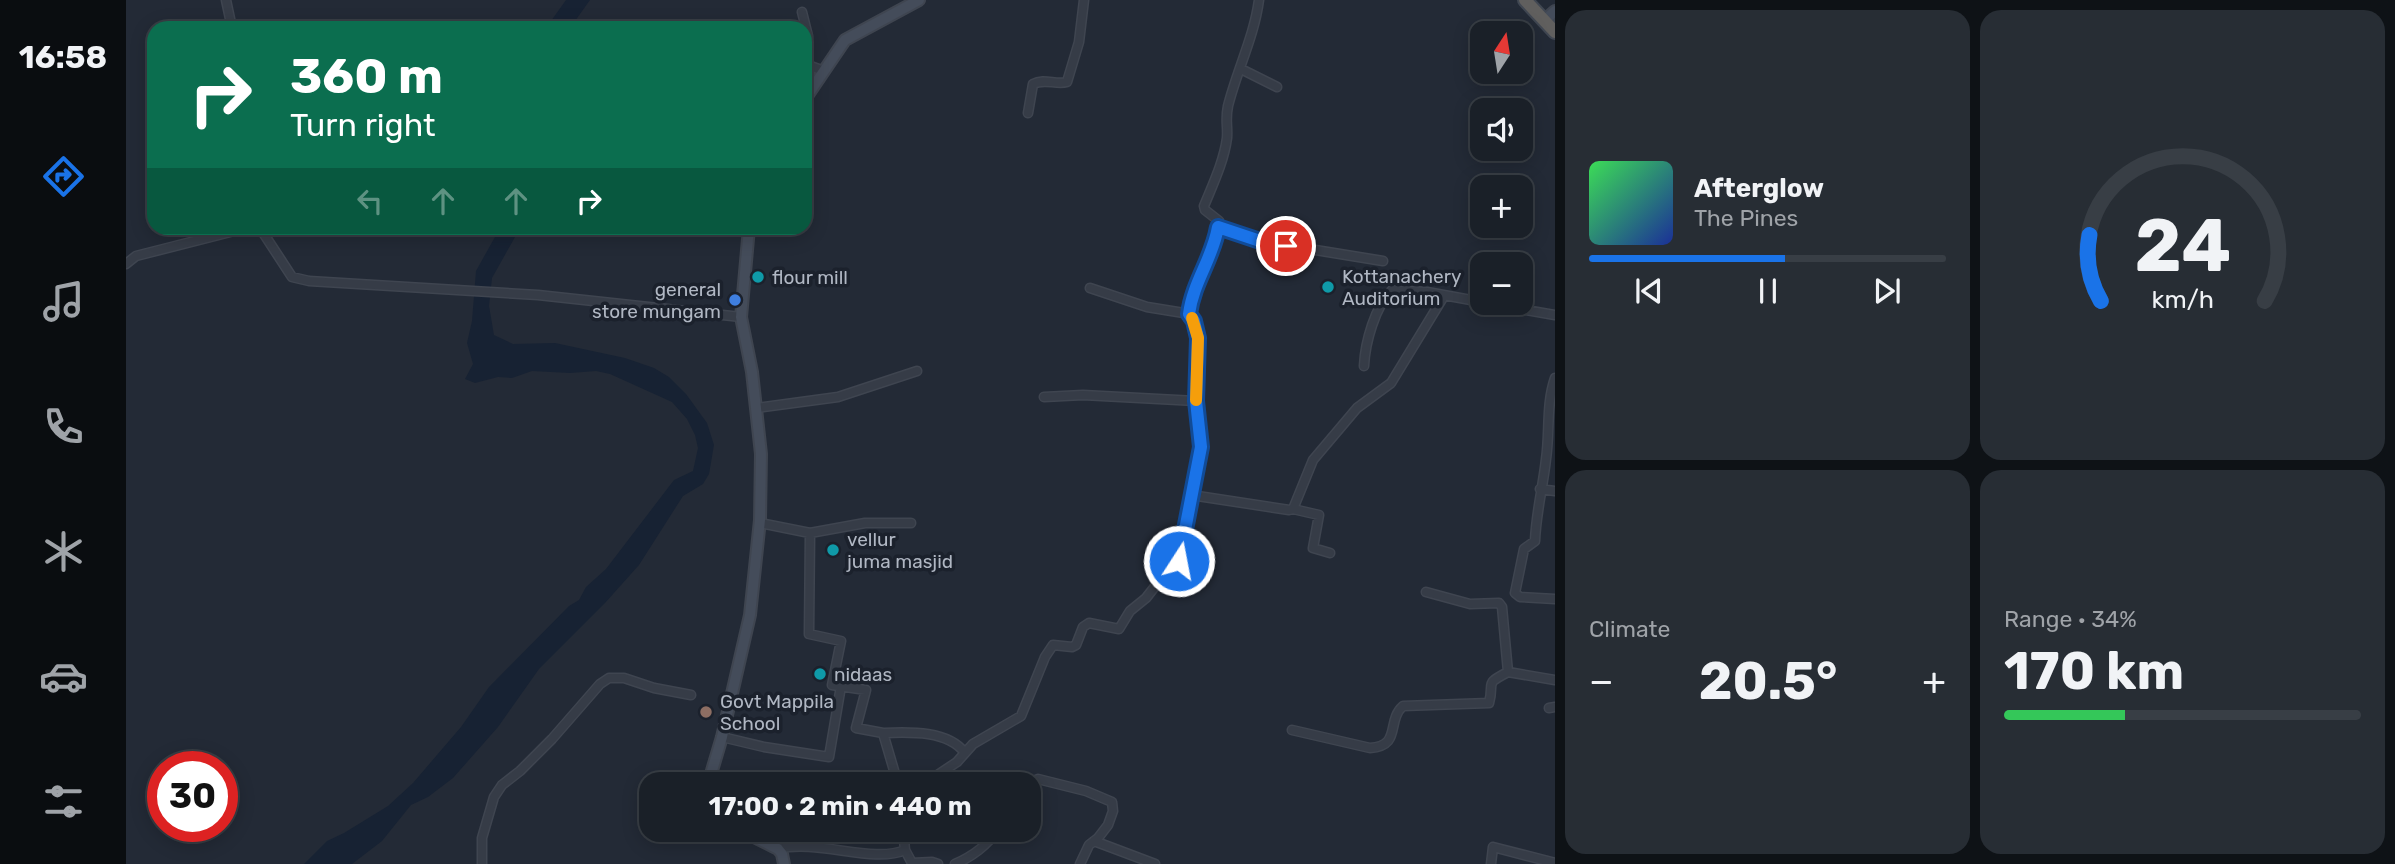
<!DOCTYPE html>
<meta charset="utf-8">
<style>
:root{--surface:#1a2028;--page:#272d34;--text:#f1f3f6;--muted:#9fa3a8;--line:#383e45;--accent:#1a73e8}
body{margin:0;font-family:Rubik,sans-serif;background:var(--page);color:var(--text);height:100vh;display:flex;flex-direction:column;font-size:26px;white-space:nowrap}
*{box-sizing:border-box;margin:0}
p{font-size:23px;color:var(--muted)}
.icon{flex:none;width:38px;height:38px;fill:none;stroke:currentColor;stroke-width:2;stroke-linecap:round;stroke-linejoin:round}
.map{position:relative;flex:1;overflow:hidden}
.details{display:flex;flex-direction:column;gap:10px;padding:10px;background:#0e1216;width:840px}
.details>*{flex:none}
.top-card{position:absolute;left:21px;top:21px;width:665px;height:214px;border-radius:21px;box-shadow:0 4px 18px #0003,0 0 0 2px var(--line);background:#0b6e4f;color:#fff;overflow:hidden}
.needle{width:46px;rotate:12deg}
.tools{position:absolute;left:1344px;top:21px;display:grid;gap:14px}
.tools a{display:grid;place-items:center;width:63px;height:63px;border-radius:14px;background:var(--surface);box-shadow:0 4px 18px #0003,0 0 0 2px var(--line);font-size:35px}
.speed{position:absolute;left:21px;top:751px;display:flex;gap:14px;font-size:35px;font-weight:700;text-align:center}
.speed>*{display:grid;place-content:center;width:91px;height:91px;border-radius:50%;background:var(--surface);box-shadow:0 4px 18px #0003,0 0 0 2px var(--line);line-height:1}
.speed .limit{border:10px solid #d22;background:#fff;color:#111}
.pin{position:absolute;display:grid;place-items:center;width:60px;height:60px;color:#fff;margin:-30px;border:4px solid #fff;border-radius:50%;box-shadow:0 2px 7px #0007}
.me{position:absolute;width:77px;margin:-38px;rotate:11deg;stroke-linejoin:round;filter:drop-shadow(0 0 5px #0008)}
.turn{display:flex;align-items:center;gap:24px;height:147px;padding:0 28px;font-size:32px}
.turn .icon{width:91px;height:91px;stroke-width:2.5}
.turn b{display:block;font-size:49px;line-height:60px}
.lanes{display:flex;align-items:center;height:66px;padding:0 28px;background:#0003;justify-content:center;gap:35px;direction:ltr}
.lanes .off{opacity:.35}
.big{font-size:52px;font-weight:700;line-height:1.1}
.details .tile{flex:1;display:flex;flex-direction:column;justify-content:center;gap:10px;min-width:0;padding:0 24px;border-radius:21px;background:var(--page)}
.details .dial{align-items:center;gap:0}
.dial svg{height:182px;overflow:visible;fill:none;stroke:var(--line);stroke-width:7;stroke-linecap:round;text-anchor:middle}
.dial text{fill:var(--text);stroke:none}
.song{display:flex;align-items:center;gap:21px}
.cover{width:84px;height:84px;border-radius:10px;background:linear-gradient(135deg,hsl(130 70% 55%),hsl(230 70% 35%))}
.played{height:7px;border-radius:4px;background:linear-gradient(90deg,var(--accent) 55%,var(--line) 55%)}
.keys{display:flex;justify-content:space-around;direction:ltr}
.heat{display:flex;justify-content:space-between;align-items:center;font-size:38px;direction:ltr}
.charge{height:10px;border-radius:5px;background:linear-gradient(90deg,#34c759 34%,var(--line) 0)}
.details .tiles{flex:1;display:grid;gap:10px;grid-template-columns:repeat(2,1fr)}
.trip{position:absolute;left:513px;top:772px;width:402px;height:70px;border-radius:21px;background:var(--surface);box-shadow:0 4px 18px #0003,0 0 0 2px var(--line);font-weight:700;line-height:70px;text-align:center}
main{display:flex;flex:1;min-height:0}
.tab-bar{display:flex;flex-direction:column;width:126px;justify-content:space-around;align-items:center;background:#0a0d10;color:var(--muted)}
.tab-bar .icon{width:49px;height:49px}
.tab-bar .on{color:var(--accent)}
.tab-bar b{font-size:32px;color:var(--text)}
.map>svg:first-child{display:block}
.water{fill:#172233}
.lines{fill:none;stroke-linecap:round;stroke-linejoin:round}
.minor-casing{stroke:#3f4550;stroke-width:11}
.secondary-casing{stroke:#3f4550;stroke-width:14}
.trunk-casing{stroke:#404752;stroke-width:16}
.minor{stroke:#363c47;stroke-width:8}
.secondary{stroke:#444c5a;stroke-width:10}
.trunk{stroke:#605f5e;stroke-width:12}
.route-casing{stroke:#114b97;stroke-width:18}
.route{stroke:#1a73e8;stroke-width:12}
.slow{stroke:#f59e0b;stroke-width:12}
.culture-dot{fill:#0f9aa8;stroke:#1b212c;stroke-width:2.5}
.shop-dot{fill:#3f7fe0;stroke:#1b212c;stroke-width:2.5}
.education-dot{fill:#8d6e63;stroke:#1b212c;stroke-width:2.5}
.labels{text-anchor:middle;stroke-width:7;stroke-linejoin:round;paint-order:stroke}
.poi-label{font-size:19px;fill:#b0b7c3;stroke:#1b212c;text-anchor:start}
</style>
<main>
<nav class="tab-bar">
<b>16:58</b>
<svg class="icon on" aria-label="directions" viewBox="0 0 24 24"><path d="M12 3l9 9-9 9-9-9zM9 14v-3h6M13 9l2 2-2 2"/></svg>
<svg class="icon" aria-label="music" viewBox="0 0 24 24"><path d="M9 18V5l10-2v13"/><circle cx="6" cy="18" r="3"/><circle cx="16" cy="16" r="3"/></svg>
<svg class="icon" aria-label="phone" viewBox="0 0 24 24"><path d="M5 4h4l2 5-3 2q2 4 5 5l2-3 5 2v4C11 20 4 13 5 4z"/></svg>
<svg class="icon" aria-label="climate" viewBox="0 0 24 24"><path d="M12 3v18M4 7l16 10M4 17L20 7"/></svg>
<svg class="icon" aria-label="car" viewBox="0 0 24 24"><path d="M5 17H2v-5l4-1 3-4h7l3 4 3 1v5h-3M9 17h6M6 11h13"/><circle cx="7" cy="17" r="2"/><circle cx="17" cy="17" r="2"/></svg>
<svg class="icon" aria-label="filters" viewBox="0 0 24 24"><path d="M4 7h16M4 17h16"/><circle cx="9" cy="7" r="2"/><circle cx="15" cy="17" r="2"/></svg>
</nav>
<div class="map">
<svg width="1429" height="864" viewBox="0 0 1429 864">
<rect width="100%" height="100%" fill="#232a36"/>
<path class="water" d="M440,0H464L444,28H420Z
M374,228H394L366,278L363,306L368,335L387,344L429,343L499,358L528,368L543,377L560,394L581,423L588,445L583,474L577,484L557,496L513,565L479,603L413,669L372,727L327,778L302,797L285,805L256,841L226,864H178L201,841L218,833L262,806L287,783L335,727L363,687L443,606L453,600L460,587L480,569L548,480L567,471L572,448L569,435L561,419L546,402L484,374L470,371L444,373L406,371L386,378L372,377L349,383L339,379L347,364L341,343L346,321L350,271Z"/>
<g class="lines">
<defs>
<path id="minor" d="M100,0L106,28
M676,12L682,36L679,52
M679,64L698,71
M1115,69L1151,87
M902,113L907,84C918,78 930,85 941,82L953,42L958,0
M1092,227L1140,242L1257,261
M134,228L166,277L183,281L412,295L615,317
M0,264L10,256L120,228
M1395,280L1402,310
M964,288L1021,307L1064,314L1068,321L1072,338L1071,420L1075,447L1065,495L1163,510L1167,509L1187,460L1231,408L1265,383L1318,296
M1359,303L1429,315
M1064,314C1067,280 1087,255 1093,221L1079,210L1078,206C1087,184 1098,161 1101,138C1102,126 1099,120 1102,106C1111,70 1128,37 1133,0
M1238,366C1239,343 1249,306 1266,290L1301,292L1356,302
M1429,378C1420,404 1424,432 1420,459C1417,487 1410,513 1409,541L1398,549L1389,593L1394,597L1429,599
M918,397L957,395L1070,401
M630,408L712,397L791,371
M1414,489L1429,491
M1167,509L1193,515L1187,548L1204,553
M634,523L684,533L683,634L715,641L706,685L740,690L730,728L757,733L772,784
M684,533L739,523H785
M1300,592L1344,604L1373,603L1376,607L1382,672L1429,680
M1423,708L1429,707
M1166,730L1244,748C1276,746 1260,721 1277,706L1363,703C1369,681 1357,685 1382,672
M757,733C783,732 822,730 839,753
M596,737L638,747L703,757L715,686
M798,784L831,762L847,744L895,716L919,657L927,645L946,647L950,645L957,627L963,623L993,629L1004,611L1020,598L1038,575L1053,561L1065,495
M903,786L907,781L912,779L960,791L986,802L987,811L982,825L972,838L963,845L954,864
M968,841L1029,864
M652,849C692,839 747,864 779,850L777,830
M779,850L786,863L806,862L812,864
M356,864V838L368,797L376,785L394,771L426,739L474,684L483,678H498L528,688L565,695
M829,864C845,857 862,845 871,830
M1365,864L1367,847L1429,863"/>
<path id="secondary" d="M1419,20L1429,11
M679,99L719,40L793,0
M582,784L596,737L624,615L634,520L635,454L626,372L615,317L623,228
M614,830L652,849L656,854L658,864"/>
<path id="trunk" d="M1399,0L1429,32"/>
</defs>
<use href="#minor" class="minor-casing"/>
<use href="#secondary" class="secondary-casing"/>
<use href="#trunk" class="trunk-casing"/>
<use href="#minor" class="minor"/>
<use href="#secondary" class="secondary"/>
<use href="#trunk" class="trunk"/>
</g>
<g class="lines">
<defs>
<path id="route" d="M1053,561L1075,447L1070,401L1072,338L1068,321L1063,314C1067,282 1087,258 1092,227L1140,243L1160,246"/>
</defs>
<use href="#route" class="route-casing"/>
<use href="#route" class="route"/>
<path class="slow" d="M1066,318L1072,338L1070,400"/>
</g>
<g class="culture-dot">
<circle cx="632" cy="277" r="7"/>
<circle cx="1202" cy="287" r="7"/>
<circle cx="707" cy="550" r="7"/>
<circle cx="694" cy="674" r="7"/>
</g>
<circle class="shop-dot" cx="609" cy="300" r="7"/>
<circle class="education-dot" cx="580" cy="712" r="7"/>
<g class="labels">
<g class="poi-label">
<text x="1216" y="283">Kottanachery<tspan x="1216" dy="22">Auditorium</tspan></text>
<text x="646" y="284">flour mill</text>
<text x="595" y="296" text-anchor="end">general<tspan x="595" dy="22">store mungam</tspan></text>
<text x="721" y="546">vellur<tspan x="721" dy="22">juma masjid</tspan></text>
<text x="708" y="681">nidaas</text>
<text x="594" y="708">Govt Mappila<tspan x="594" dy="22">School</tspan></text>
</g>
</g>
</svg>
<div class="tools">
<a><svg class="needle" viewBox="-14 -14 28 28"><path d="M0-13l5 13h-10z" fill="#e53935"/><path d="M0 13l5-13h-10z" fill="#9fa3a8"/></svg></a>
<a><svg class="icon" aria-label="sound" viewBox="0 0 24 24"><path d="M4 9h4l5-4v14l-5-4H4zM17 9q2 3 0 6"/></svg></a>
<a>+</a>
<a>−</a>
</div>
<div class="speed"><div class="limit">30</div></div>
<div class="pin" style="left:1160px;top:246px;background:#d93025"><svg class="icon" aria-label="arrive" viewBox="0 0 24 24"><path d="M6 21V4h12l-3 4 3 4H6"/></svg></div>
<svg class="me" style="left:1053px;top:561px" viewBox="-20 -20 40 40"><circle r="17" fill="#1a73e8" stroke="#fff" stroke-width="3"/><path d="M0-11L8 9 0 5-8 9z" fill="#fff"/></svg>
<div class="trip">17:00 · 2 min · 440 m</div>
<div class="top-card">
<div class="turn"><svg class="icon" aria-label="right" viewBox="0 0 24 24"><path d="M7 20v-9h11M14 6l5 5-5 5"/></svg><div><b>360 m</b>Turn right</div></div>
<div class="lanes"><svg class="icon off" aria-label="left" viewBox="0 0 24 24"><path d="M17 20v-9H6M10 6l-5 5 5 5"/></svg><svg class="icon off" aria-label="ahead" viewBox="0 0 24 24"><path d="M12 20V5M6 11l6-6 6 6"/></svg><svg class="icon off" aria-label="ahead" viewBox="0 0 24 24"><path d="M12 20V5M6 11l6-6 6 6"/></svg><svg class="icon" aria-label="right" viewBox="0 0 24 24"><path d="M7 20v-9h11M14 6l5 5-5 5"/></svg></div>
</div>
</div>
<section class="details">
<div class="tiles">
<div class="tile">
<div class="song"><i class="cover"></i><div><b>Afterglow</b><p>The Pines</p></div></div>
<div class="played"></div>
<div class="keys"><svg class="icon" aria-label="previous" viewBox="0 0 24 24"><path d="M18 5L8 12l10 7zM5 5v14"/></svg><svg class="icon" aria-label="pause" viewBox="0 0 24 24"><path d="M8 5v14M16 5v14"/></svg><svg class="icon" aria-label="next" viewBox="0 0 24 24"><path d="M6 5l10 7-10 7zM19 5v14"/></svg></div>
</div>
<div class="tile dial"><svg viewBox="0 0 100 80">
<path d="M14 69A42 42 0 1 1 86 69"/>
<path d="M14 69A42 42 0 0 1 9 40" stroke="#1a73e8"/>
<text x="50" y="56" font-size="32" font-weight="700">24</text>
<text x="50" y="72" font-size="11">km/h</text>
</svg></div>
<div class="tile"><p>Climate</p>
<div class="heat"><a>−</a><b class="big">20.5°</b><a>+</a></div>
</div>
<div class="tile"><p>Range · 34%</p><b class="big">170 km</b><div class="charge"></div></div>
</div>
</section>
</main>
